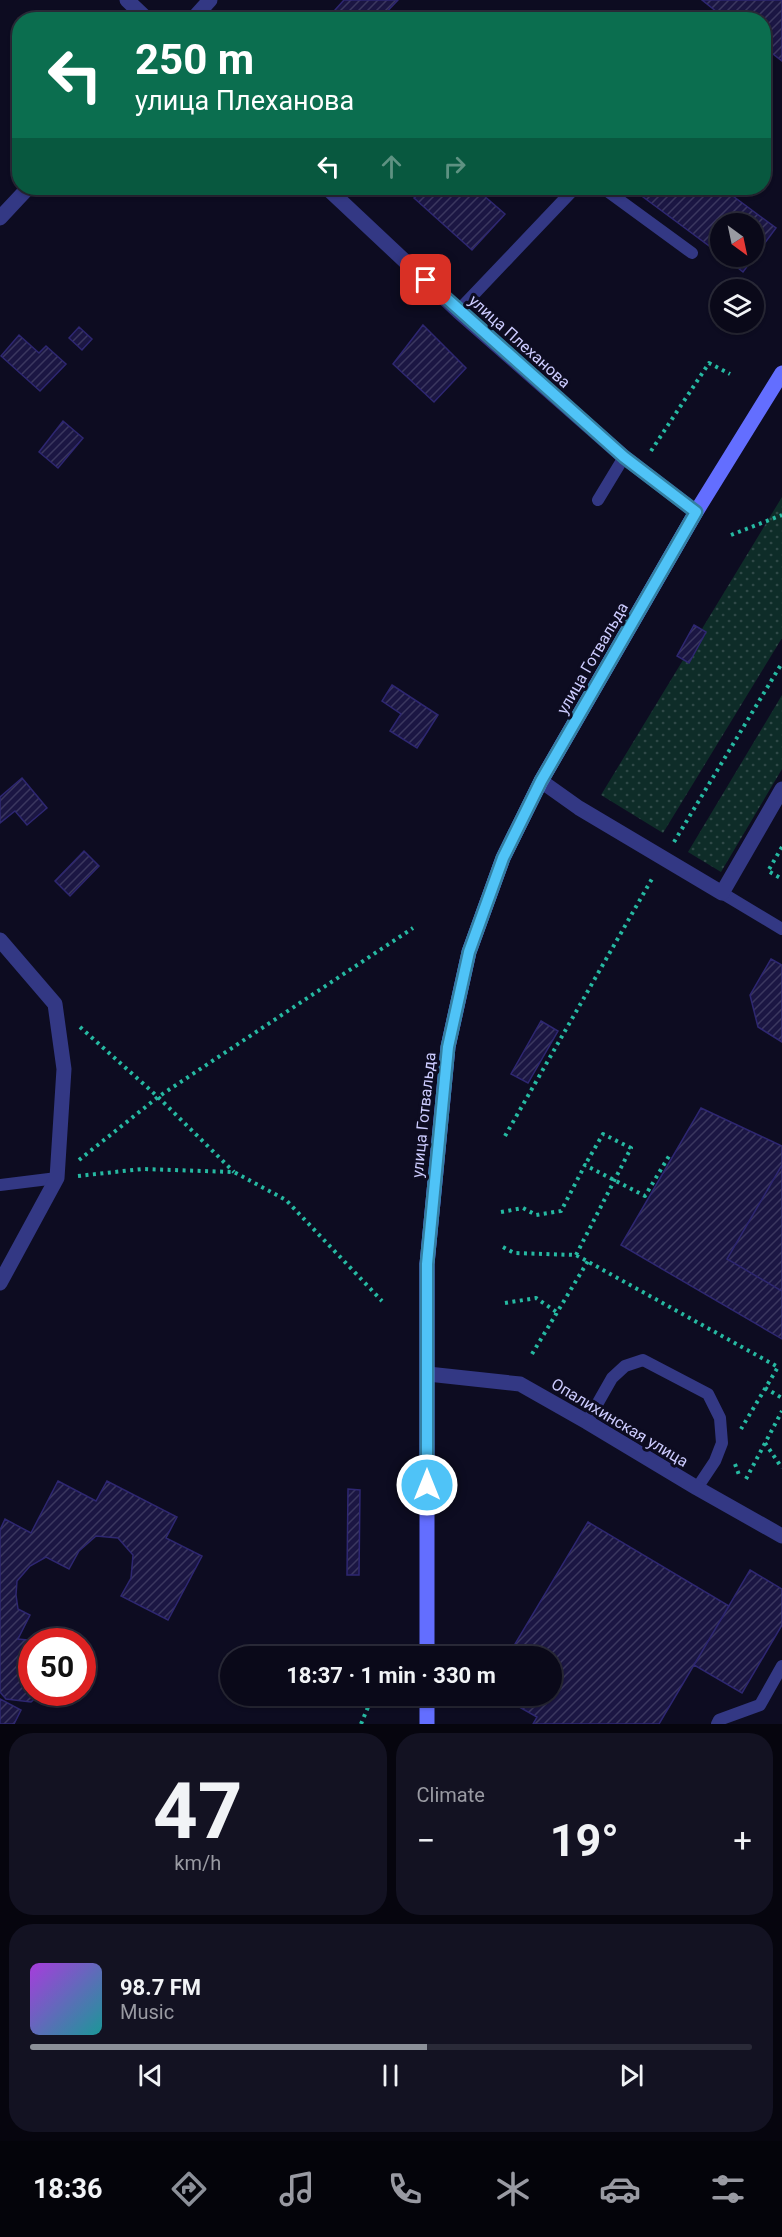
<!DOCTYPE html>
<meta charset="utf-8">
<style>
:root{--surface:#0a0919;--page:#131222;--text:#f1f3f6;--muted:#999aa2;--line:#2a2a38;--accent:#8c9099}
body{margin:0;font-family:Roboto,sans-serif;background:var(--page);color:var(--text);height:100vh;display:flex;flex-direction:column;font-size:22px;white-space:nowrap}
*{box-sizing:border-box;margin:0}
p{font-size:20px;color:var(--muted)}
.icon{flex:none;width:33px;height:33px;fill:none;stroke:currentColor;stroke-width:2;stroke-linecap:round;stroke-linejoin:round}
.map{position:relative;height:1724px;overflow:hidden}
.drawer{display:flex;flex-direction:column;gap:9px;padding:9px;background:#06050e;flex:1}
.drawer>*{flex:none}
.banner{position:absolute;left:12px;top:12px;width:759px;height:183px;border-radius:24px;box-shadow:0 2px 4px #0004,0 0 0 2px var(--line);background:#0b6e4f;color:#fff;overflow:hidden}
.needle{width:39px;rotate:147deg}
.fabs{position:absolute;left:710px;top:213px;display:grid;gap:12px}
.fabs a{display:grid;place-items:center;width:54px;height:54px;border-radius:50%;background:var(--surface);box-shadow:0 2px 4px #0004,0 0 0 2px var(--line);font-size:30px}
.speed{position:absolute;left:18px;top:1628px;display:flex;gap:12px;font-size:30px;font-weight:700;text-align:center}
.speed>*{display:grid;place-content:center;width:78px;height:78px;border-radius:50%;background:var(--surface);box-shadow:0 2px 4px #0004,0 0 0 2px var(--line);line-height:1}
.speed .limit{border:9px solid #d22;background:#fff;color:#111}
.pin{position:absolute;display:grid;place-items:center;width:51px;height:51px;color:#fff;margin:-26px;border-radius:12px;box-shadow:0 3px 9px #0006}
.me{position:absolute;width:66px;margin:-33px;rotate:0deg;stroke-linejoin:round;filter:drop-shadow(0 0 4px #0008)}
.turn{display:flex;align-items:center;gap:21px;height:126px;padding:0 24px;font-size:27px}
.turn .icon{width:78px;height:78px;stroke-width:2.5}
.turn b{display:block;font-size:42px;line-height:51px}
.lanes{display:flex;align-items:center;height:57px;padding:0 24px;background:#0003;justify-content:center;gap:30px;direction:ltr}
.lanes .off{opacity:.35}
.big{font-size:45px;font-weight:700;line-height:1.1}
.drawer .widget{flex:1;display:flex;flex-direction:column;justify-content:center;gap:9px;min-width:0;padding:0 21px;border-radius:24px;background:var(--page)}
.drawer .dial{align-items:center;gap:0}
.dial b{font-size:78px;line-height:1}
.song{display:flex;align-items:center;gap:18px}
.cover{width:72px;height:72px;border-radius:9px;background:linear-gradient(135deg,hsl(280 70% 55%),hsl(180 70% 35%))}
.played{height:6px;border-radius:3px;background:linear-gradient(90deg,var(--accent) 55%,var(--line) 55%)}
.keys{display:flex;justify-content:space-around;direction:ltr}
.heat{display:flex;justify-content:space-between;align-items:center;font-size:33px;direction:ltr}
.drawer .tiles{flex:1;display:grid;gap:9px;grid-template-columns:1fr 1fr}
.widget:last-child{grid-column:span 2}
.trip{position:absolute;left:220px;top:1646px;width:342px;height:60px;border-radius:30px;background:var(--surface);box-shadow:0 2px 4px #0004,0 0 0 2px var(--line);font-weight:700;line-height:60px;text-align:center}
.dock{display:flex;height:96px;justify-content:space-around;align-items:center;background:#04040a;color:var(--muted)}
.dock .icon{width:42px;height:42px}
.dock .selected{color:var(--accent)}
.dock b{font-size:27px;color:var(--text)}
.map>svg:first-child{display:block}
.green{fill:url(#green-dots)}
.building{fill:url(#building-hatch);stroke:#2e2771;stroke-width:1.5}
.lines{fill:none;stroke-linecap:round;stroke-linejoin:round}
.path{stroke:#26b9a2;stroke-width:4;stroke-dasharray:3 4.5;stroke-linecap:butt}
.service{stroke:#333884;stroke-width:12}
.minor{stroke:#333884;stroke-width:15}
.tertiary{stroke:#333884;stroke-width:15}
.secondary{stroke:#636eff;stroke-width:15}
.route-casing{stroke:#337fa1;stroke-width:15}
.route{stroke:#4fc3f7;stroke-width:10}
.labels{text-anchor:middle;stroke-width:6;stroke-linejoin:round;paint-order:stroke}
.street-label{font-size:16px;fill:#cdccff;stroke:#0d0c21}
</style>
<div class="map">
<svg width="782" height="1724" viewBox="0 0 782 1724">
<defs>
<pattern id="green-dots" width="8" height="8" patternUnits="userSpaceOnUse" patternTransform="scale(1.5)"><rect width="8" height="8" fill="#0e2c28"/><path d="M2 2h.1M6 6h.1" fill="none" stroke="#304948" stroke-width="1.8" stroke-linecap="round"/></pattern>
<pattern id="building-hatch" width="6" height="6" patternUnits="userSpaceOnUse" patternTransform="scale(1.5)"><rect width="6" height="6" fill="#1b1643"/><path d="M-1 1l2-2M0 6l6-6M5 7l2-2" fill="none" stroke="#3b375f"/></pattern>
</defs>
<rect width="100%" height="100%" fill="#0d0c21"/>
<path class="green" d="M782,497V638L663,833L601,795Z
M782,695V769L721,872L688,852Z"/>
<path class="building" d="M344,0H398L379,20H326Z
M702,0H782V61L764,47V20H727Z
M424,188H475L505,214L472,250L414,198Z
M631,188H722L776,228L743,272L723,256H753V224H720V254Z
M423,325L466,368L434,402L393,364Z
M79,327L92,339L82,350L69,338Z
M19,335L39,353L46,346L66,364L40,391L1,356Z
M63,421L83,438L58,468L39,452Z
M694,625L706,632L689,663L677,656Z
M392,685L438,715L417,748L390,731L401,714L382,701Z
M22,778L47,808L27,825L15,811L0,823V797Z
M84,851L99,866L70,896L55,881Z
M771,959L782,965V1042L758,1027L750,995Z
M541,1021L558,1031L528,1083L511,1074Z
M701,1108L782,1146V1165L727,1259L782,1291V1339L621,1245Z
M782,1165V1291L727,1259Z
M58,1481L96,1501L107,1481L177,1517L166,1538L202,1556L168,1620L121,1596L131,1578L133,1555L118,1538L96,1536L79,1551L69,1569L46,1557L30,1566L17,1581L16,1595L18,1609L30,1615L18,1639L37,1641H32V1692H43L31,1702L6,1699L0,1692V1530L5,1519L31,1533Z
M348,1489L360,1490L359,1575H347Z
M588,1522L729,1606L659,1724H533L537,1717L507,1700L510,1695H552V1656H512L509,1654Z
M750,1570L782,1589V1625L742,1693L694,1665Z
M0,1699L21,1710L14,1724H0Z"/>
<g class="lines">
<path class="path" d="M651,451L709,363L730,374
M731,535L782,515
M674,842L782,663
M782,847L768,871L782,879
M80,1027L158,1097L234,1172
M505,1136L653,877
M79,1160L158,1097L413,928
M78,1176L142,1169L234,1172L286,1200L382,1301
M501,1212L523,1208L536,1215L561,1211L585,1165L645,1196L669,1156
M503,1247L514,1253L576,1255L778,1367L741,1429
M576,1255L631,1148L603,1134L585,1165
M505,1303L536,1298L558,1313
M532,1354L588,1261
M765,1388L782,1398
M765,1443L782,1468
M735,1464L739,1475
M746,1479L782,1411
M361,1724L373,1695"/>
<path class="service" d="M603,188L692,253
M458,311L575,188
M598,500L624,457
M722,893L782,929
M0,1185L57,1178
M587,1422L612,1378L625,1366L643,1360L708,1394L720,1418L722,1443L715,1461L697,1488
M717,1724L719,1720L760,1705L782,1666"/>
<path class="minor" d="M127,0L148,20
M192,20L210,0
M327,188L458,311L624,457L696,512
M0,218L28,188
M541,781L579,808L722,893L782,789
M0,940L55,1004L64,1069L57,1178L0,1283"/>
<path class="tertiary" d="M428,1374L520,1384L587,1422L697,1488L782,1536"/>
<path class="secondary" d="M427,1656V1264L448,1047L469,952L503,858L541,781L696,512L782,373
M427,1695V1724"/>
</g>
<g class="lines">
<defs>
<path id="route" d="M426,280L624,457L696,512L541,781L503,858L469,952L448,1047L427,1264V1485"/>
</defs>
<use href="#route" class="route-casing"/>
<use href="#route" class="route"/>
</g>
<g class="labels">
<g class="street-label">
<text transform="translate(520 341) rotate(42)" y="6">улица Плеханова</text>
<text transform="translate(592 658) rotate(-60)" y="6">улица Готвальда</text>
<text transform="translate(423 1115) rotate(-84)" y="6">улица Готвальда</text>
<text transform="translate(620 1422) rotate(31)" y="6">Опалихинская улица</text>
</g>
</g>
</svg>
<div class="fabs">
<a><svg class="needle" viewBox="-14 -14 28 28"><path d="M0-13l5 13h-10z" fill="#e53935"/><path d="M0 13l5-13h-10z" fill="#999aa2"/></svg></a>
<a><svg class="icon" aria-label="layers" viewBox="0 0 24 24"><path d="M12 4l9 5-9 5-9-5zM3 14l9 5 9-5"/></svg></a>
</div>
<div class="speed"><div class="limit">50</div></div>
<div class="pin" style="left:426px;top:280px;background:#d93025"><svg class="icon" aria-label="arrive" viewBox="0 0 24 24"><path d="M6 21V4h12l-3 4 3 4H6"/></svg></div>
<svg class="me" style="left:427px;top:1485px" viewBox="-20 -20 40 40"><circle r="17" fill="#4fc3f7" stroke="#fff" stroke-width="3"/><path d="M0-11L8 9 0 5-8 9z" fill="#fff"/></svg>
<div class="trip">18:37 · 1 min · 330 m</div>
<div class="banner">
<div class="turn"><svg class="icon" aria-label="left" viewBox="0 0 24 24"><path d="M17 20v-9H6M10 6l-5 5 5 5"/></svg><div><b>250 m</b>улица Плеханова</div></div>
<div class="lanes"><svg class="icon" aria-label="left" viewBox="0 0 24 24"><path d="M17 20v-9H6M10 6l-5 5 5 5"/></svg><svg class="icon off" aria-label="ahead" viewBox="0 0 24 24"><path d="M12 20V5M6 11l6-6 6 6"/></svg><svg class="icon off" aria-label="right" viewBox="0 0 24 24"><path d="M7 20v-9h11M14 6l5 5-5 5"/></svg></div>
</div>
</div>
<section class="drawer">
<div class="tiles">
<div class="widget dial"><b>47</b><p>km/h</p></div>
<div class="widget"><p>Climate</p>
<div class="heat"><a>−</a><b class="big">19°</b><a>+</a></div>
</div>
<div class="widget">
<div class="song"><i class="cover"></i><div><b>98.7 FM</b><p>Music</p></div></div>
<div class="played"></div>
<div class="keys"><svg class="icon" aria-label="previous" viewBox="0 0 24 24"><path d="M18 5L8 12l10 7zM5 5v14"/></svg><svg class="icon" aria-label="pause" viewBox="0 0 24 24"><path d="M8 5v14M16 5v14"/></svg><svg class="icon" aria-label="next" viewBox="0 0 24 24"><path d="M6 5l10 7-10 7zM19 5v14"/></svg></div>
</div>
</div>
</section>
<nav class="dock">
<b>18:36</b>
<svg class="icon selected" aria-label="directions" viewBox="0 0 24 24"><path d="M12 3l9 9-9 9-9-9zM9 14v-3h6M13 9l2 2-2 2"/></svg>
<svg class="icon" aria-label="music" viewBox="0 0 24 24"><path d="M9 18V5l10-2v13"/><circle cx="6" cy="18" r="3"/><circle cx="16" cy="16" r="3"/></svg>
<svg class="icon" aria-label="phone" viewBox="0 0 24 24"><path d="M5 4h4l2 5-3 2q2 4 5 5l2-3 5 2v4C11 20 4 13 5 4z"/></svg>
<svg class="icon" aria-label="climate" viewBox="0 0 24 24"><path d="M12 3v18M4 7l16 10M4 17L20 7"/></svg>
<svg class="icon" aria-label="car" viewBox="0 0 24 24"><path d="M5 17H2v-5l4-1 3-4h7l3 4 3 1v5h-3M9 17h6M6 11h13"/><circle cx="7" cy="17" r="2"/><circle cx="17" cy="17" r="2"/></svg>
<svg class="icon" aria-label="filters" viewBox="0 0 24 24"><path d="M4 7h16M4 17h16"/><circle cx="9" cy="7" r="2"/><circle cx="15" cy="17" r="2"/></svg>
</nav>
